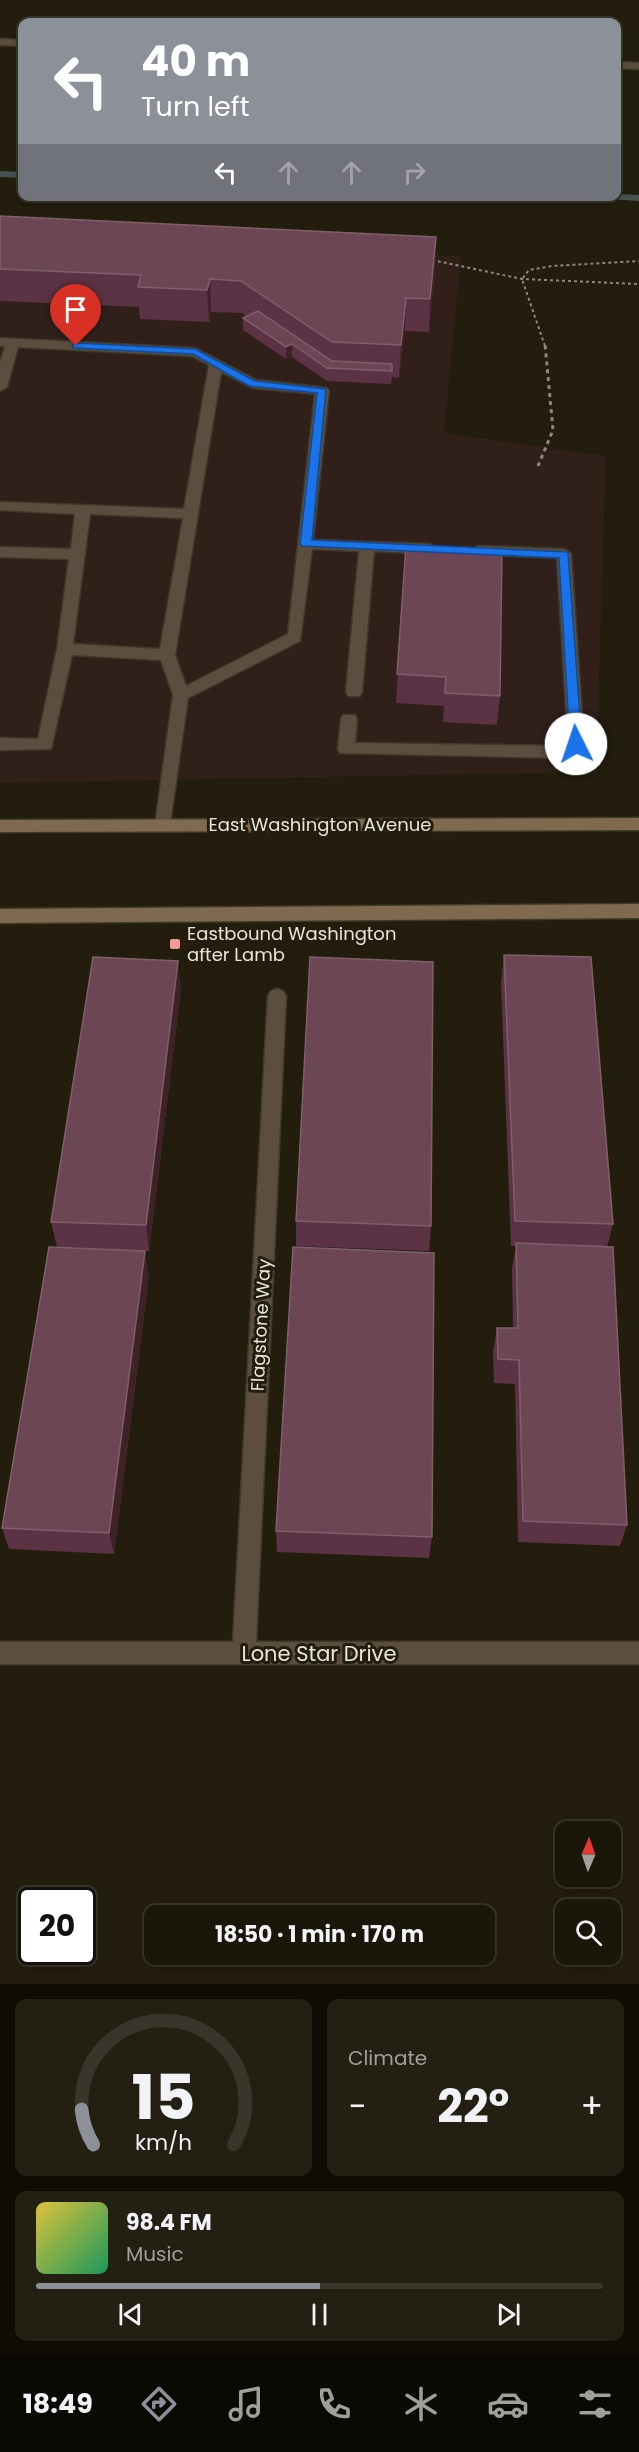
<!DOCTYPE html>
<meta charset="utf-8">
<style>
:root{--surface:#1a1609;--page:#231f12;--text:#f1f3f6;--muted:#9f9f9c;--line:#38352a;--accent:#8c9099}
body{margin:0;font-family:Poppins,sans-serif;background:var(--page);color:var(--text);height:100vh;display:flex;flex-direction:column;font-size:22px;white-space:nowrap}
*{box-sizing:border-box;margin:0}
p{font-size:20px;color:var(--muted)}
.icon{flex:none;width:33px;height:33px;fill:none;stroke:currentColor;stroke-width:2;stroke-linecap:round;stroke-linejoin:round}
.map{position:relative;height:1984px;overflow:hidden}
.drawer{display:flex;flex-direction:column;gap:15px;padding:15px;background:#0e0c05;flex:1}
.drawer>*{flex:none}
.banner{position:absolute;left:18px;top:18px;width:603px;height:183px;border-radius:12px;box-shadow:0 3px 9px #0003,0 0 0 2px var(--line);background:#8c9099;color:#fff;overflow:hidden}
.needle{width:39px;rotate:2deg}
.fabs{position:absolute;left:555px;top:1821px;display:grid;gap:12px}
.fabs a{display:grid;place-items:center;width:66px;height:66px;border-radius:12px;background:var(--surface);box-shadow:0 3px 9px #0003,0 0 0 2px var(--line);font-size:30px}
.speed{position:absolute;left:18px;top:1887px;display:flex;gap:12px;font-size:30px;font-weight:700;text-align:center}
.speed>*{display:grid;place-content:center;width:78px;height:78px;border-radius:50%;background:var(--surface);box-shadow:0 3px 9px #0003,0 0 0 2px var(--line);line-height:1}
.speed .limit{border:3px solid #111;border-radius:9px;background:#fff;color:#111}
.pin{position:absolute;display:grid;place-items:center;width:51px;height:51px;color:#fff;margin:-62px -26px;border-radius:50% 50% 50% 0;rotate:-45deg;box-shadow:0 0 6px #0007}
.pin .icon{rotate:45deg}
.me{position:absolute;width:66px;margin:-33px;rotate:356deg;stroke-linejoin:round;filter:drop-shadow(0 0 4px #0008)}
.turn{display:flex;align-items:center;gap:21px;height:126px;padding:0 24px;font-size:27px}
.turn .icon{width:78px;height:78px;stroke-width:2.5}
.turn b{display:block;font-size:42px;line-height:51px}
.lanes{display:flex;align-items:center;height:57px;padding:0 24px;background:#0003;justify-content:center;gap:30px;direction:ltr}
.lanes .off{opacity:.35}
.big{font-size:45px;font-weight:700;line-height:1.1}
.drawer .card{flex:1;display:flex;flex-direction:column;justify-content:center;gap:9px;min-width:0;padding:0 21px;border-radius:12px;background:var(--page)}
.drawer .dial{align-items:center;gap:0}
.dial svg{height:156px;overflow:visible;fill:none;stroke:var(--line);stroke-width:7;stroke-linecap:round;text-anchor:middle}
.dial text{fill:var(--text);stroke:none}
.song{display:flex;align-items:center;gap:18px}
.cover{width:72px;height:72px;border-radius:9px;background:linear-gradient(135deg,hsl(50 70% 55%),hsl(150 70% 35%))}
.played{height:6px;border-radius:3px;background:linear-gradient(90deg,var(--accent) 50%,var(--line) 50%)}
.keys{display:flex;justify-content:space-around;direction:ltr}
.heat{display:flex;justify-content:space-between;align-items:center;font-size:33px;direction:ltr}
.drawer .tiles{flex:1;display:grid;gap:15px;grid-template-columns:1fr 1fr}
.card:last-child{grid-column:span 2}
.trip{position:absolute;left:144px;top:1905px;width:351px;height:60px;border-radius:12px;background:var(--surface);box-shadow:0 3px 9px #0003,0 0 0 2px var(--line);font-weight:700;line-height:60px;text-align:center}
.menu{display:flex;height:96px;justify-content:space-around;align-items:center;background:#0a0904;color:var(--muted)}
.menu .icon{width:42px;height:42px}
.menu .on{color:var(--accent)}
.menu b{font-size:27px;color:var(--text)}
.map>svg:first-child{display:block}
.commercial{fill:#311f1a}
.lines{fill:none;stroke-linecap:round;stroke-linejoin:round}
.stream{fill:#465251;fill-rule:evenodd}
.service-casing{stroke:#3e3929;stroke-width:3}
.minor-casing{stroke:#3e3929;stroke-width:3}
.secondary-casing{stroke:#3e3929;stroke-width:3}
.path-far1{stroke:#8c887a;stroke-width:2;stroke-dasharray:3 3;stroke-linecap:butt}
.path{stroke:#8c887a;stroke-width:3;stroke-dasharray:4 4;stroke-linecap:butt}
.service{fill:#5b4e3e;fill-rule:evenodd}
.minor{fill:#5b4e3e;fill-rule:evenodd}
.secondary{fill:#7f6a4f;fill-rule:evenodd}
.wall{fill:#5c3344}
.shaded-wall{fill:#3f2227}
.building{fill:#6c4654;stroke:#7f5f69;stroke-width:1.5}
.route{fill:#1a73e8;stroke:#114b97;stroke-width:1.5}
.poi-dot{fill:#f59b97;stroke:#221d0c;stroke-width:2}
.labels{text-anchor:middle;stroke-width:6;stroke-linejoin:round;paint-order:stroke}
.street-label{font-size:18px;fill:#e8e5da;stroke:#221d0c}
.poi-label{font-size:18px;fill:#e8e5da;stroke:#221d0c;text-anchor:start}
.near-street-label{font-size:21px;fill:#e8e5da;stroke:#221d0c}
</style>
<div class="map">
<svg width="639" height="1984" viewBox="0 0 639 1984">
<rect width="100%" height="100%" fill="#221d0c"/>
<path class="commercial" d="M0,244L461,256L444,433L606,456L596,772L0,783Z"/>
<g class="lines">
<path class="stream" d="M0,171L22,172V178L0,177Z
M616,194L639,195V201L605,199L600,196H616Z"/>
<defs>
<path id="service" d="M0,338L195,348L256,380L327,388L329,391L313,540L430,544L437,549L430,554L374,551L362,692L360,696H348L346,692L359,551L312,549L300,641L188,698L169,830H157L155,826L173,695L161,660L72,655L51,749L0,750V738L38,739L57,649L69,559L0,557V547L71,549L75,514L0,510V502L184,509L209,365L192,356L18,347L7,387L0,391V363L5,346H0ZM221,372L253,388L315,394L288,634L186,686L175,655ZM90,514L183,518L160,649L73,644Z
M478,546L564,549L571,554L584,744L572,756L566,758L340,753L338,749L341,719L343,715H355L357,719L355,743L562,746L568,742L557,558L473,554L471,551Z"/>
<path id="minor" d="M0,39L22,40V46L0,45Z
M616,62L639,63V69L616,68Z
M277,989L283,991L286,996L256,1642H639V1664H0V1642H233L268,996L271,991Z"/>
<path id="secondary" d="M639,818V830L0,832V820Z
M639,904V918L0,923V909Z"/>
</defs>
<use href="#service" class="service-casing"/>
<use href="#minor" class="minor-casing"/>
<use href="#secondary" class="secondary-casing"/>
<path class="path-far1" d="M432,260L522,279L639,284
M545,346L522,279L529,270L552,266L639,261"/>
<path class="path" d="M538,466L553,430L545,344"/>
<use href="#service" class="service"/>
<use href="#minor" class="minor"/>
<use href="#secondary" class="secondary"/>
</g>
<path class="wall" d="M0,216L436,237L435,269L429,332L405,331L399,378L392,377L391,384L327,381L292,357L286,359L243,330V318L246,316L242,313L211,312L209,322L140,319L139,307L0,301Z
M406,545L500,696L497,725L443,722L444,706L396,703Z
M504,955L613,1224L607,1247L627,1525L620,1546L518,1542L515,1384L494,1383L493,1352L497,1328H513L512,1268L516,1246H511L501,983Z
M181,989L149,1251L65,1247L149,1276L114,1554L9,1549L2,1528L57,1247L51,1222Z
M296,1221L431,1226L429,1251L296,1246Z
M276,1531L432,1537L429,1558L277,1552Z"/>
<path class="shaded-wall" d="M436,237L435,269L429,332L430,299Z
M210,279L211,312L209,322L207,290Z
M406,298L405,331L399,378L401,345Z
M292,344V357L286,359V347Z
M178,961L181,989L149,1251L146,1225Z
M145,1251L149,1276L114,1554L109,1533Z"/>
<path class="building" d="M0,216L436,237L430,299L406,298L401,345L332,342L241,281L210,279L207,290L138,287L141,275L0,269Z
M258,311L332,361L392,364V371L327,368L292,344L286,347L243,318Z
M406,545L502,549L500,696L445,693L446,677L397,674Z
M504,955L591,957L613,1224L515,1221Z
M93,957L178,961L146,1225L51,1222Z
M310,957L433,962L431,1226L296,1221Z
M516,1243L613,1247L627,1525L523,1521L519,1360L498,1359L497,1328H518Z
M49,1247L145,1251L109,1533L2,1528Z
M293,1247L434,1253L432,1537L276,1531Z"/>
<path class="route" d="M76,343L195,349L255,381L326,389L312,540L568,552L582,744L580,747L576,748L570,744L559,558L302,546L300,544L317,393L249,386L193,354L73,348V344Z"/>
<rect class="poi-dot" x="169" y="938" width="12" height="12" rx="3"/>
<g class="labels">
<g class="street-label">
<text x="320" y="831">East Washington Avenue</text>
<text transform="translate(261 1325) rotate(-87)" y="6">Flagstone Way</text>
</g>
<g class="poi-label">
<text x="187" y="940">Eastbound Washington<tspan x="187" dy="21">after Lamb</tspan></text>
</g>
<g class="near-street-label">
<text x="319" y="1661">Lone Star Drive</text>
</g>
</g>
</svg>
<div class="fabs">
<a><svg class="needle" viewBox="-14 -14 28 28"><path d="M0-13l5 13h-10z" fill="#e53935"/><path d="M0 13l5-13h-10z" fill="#9f9f9c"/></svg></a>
<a><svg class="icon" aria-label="search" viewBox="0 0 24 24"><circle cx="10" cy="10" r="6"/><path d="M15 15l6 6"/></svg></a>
</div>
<div class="speed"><div class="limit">20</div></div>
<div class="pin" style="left:76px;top:346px;background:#d93025"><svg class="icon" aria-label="arrive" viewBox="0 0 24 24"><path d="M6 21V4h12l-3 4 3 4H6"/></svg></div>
<svg class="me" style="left:576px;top:744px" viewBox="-20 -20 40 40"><circle r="19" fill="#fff"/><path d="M0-13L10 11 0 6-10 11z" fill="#1a73e8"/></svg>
<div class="trip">18:50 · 1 min · 170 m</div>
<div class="banner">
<div class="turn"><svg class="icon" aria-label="left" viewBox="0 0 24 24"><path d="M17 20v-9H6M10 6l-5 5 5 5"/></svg><div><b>40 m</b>Turn left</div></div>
<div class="lanes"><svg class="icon" aria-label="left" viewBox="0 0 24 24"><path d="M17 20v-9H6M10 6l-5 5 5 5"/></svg><svg class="icon off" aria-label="ahead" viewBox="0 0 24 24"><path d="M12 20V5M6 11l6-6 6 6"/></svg><svg class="icon off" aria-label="ahead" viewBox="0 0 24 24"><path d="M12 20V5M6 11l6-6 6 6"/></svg><svg class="icon off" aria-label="right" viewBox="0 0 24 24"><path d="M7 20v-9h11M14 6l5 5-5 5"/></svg></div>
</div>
</div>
<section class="drawer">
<div class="tiles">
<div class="card dial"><svg viewBox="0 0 100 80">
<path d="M14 69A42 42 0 1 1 86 69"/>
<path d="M14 69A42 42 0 0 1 8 51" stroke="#8c9099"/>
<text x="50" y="56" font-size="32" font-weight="700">15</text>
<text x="50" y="72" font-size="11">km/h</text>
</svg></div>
<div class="card"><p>Climate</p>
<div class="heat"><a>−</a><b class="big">22°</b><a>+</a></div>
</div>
<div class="card">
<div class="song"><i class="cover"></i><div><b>98.4 FM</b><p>Music</p></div></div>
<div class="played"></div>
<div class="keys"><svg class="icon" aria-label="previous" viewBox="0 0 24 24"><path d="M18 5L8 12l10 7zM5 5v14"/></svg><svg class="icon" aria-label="pause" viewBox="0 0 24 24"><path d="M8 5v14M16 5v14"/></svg><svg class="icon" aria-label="next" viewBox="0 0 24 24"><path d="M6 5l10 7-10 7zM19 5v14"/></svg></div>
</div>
</div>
</section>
<nav class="menu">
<b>18:49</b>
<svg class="icon on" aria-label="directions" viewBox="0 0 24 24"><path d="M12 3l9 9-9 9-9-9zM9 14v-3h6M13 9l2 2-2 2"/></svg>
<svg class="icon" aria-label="music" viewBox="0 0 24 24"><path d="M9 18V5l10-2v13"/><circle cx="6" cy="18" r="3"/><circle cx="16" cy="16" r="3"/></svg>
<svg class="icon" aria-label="phone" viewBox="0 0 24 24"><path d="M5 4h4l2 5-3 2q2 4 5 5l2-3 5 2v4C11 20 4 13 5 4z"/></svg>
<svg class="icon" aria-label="climate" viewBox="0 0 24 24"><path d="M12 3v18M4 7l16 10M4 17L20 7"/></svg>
<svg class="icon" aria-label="car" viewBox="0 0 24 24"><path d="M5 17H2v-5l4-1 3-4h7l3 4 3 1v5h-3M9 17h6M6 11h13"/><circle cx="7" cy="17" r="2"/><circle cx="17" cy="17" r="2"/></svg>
<svg class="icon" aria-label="filters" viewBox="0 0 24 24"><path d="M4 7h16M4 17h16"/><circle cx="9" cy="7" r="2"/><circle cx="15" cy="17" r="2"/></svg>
</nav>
